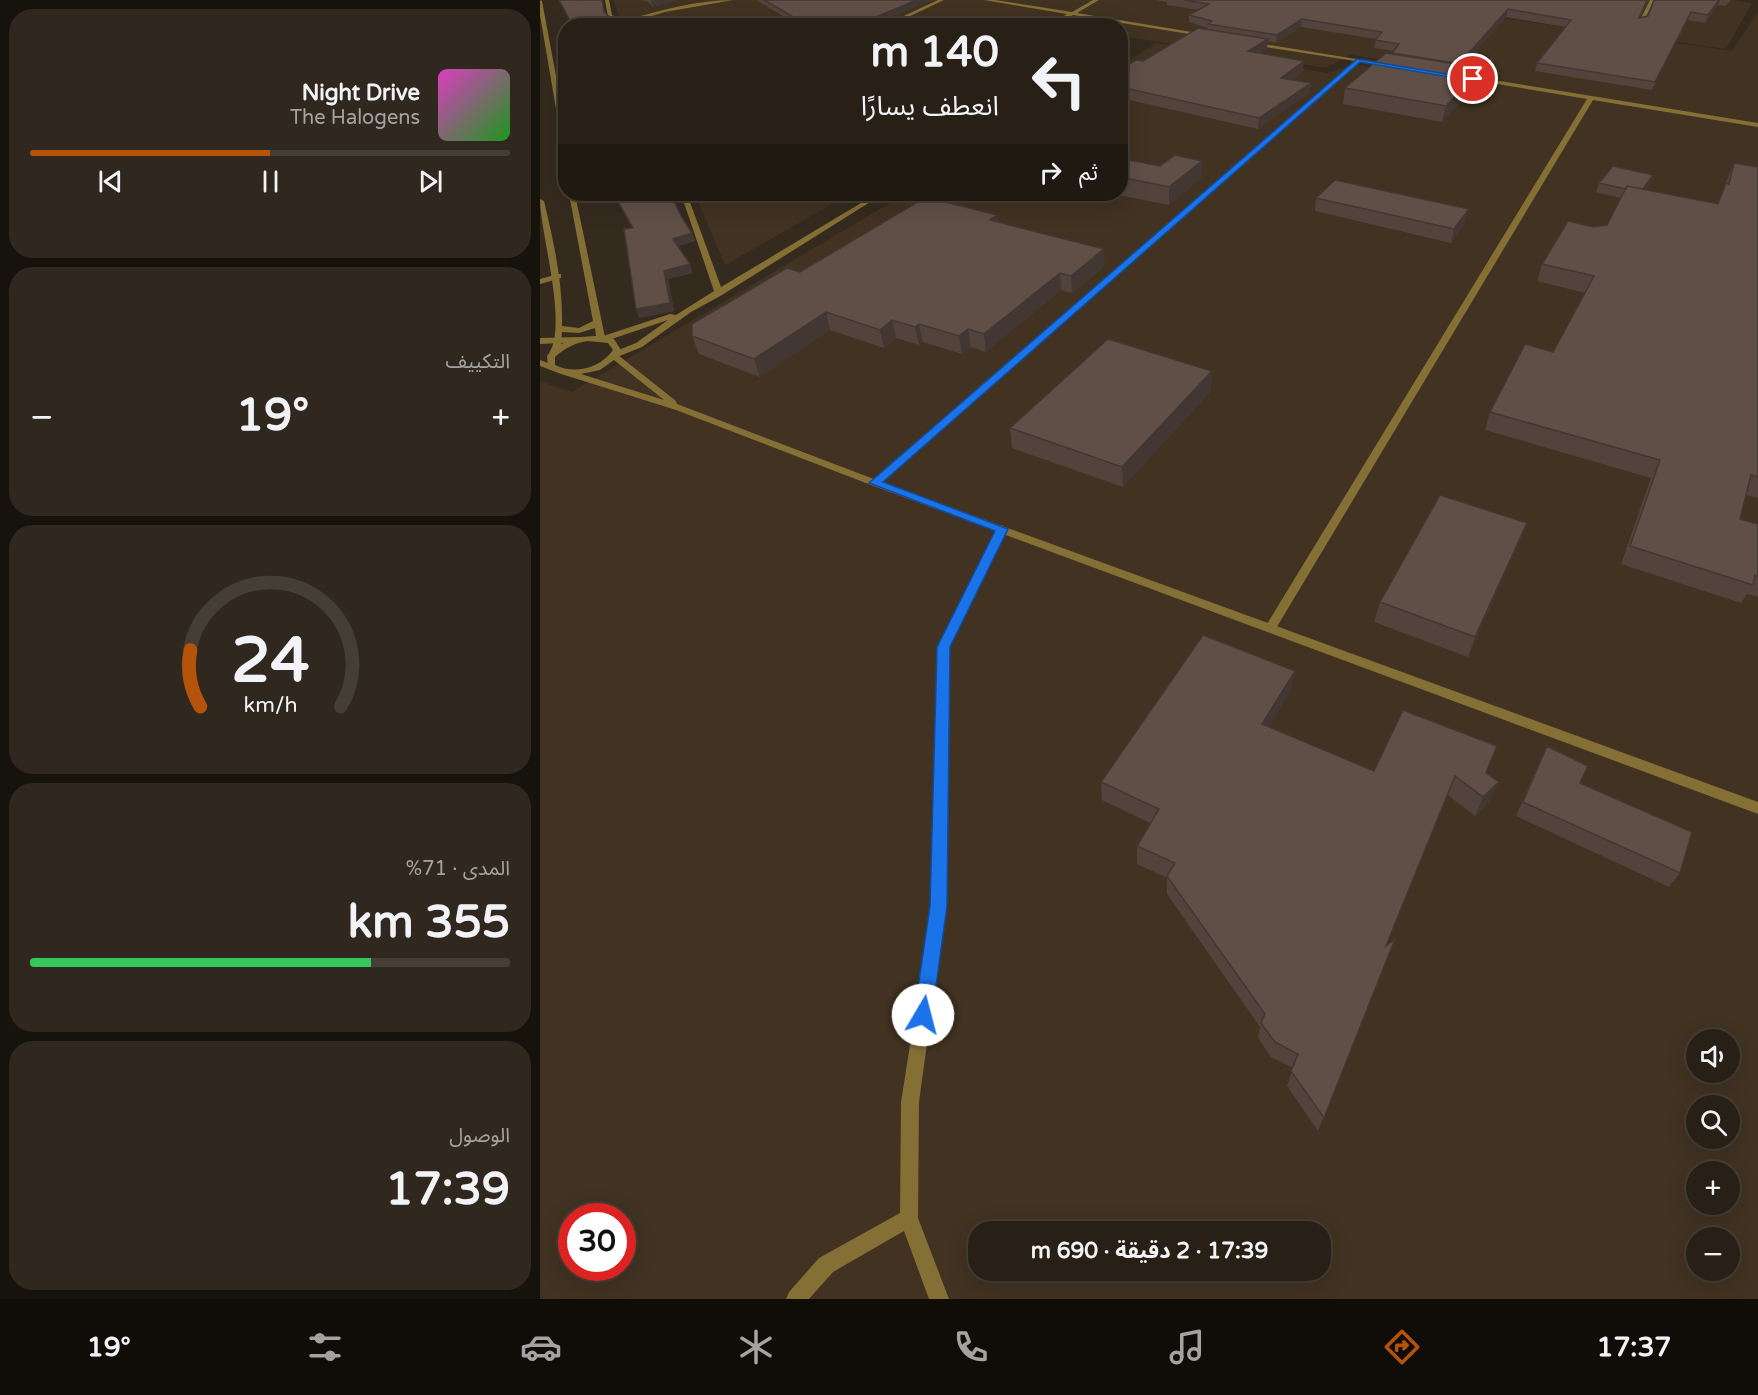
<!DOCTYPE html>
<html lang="ar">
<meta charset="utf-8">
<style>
:root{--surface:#282016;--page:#30281f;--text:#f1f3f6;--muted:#a5a3a1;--line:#443e35;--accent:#b45309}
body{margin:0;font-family:"Varela Round","Noto Sans Arabic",sans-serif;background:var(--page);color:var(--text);direction:rtl;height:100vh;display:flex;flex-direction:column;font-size:22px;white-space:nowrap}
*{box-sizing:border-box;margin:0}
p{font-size:20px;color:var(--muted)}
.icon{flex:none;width:33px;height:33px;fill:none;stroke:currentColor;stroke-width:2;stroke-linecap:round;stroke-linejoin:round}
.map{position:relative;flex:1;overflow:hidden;direction:ltr}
.sheet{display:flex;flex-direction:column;gap:9px;padding:9px;background:#16120c;width:540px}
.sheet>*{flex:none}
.top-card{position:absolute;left:18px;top:18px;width:570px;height:183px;border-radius:24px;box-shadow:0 6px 24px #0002,0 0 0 2px var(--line);direction:rtl;background:#282016;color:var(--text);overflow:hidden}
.buttons{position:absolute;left:1146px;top:1029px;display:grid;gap:12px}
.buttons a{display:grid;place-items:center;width:54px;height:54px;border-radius:50%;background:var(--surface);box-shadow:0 6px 24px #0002,0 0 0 2px var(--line);font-size:30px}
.speed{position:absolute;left:18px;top:1203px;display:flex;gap:12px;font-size:30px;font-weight:700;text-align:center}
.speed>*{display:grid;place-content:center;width:78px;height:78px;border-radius:50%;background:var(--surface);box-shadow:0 6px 24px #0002,0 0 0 2px var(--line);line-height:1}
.speed .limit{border:9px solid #d22;background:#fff;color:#111}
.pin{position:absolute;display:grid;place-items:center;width:51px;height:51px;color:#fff;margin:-26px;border:3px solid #fff;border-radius:50%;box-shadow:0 2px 6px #0007}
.me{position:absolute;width:66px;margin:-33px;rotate:8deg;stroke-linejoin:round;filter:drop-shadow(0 0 4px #0008)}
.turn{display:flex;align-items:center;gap:21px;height:126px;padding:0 30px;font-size:27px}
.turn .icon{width:78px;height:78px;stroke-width:2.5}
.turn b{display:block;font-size:42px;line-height:51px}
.then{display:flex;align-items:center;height:57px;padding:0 30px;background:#0003;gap:12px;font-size:22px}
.big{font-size:45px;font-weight:700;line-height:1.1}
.sheet .widget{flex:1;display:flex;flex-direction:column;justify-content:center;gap:9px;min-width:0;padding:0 21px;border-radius:24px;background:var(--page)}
.sheet .dial{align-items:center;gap:0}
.dial svg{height:156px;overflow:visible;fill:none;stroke:var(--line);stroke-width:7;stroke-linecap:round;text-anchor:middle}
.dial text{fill:var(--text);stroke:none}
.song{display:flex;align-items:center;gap:18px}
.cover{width:72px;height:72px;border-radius:9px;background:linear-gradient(135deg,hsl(310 70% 55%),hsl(120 70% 35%))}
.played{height:6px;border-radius:3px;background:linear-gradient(90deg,var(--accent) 50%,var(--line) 50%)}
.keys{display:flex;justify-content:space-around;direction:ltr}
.heat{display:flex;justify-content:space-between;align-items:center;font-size:33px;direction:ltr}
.charge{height:9px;border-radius:4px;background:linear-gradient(90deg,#34c759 71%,var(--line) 0)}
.trip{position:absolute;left:428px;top:1221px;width:363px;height:60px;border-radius:24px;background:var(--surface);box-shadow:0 6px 24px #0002,0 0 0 2px var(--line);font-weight:700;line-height:60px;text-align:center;direction:rtl}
.dock{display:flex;height:96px;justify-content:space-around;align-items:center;background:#100d09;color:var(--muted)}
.dock .icon{width:42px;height:42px}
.dock .selected{color:var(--accent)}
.dock b{font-size:27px;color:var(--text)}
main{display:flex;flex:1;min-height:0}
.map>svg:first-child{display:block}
.built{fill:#413221;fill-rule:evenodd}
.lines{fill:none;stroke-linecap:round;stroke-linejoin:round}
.minor{fill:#846f35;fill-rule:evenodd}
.tertiary{fill:#846f35;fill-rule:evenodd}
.wall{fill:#52443d}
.shaded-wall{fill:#423732}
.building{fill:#5f4f47;stroke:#423732;stroke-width:1.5}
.route{fill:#1a73e8;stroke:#114b97;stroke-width:1.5}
</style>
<main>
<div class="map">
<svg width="1218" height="1299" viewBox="0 0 1218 1299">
<rect width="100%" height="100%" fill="#352a1e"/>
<path class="built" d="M73,0H1191L1212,3L1186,49L926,12L875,64L810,55L786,68L581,36L580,26L83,25Z
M1218,12V1299H0V381L32,392L365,194H580L581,65L617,43L787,73L814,64L882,76L940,15L1192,51ZM1156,1040H1190V1072H1156ZM1156,1106H1190V1138H1156ZM1156,1172H1190V1204H1156ZM32,1216H82V1268H32ZM438,1232H780V1270H438ZM1156,1238H1190V1270H1156Z
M155,194H310L185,265Z"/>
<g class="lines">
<path class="minor" d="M65,0H69L72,15L83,21C118,11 156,0 193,0L125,12L85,24V26H80L68,17Z
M398,0H404L349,26H342Z
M444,0H455L532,12L553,0H559L537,13L670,35L667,37L533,15L515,26H508L527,14Z
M1110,0H1114L1103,23L1098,24Z
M711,42L853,65L850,67L820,62L339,485H331V481L815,61L713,45Z
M923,75L1218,123V127L1053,100L735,630H727L725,627L727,624L1047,99L921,78Z
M141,194H147L181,287L336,194H343L182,295L151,312L102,347L77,357H71V353L96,343L128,320L63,342L59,339L60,337L130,314L136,315L174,291Z
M18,274H21V278L0,284V279Z
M40,337L44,340L43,342L0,344V338Z
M0,360L19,367L20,369L16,372L0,366Z
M462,525L467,529L409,647L406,906L379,1102L378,1218L409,1299H389L364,1231L293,1272L269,1299H246L249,1292L279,1258L360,1213L361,1102L392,906L397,647L457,529Z"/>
<path class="tertiary" d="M0,0L2,1L26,129V152L23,150L0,15Z
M29,194H35L65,337L74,339L81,350L78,355L136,401L137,404L339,481L1218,802V814L331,485L136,410L18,373L8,368L7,356C30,330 0,234 0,199L4,201C14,243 23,283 22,326L39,328L53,321ZM55,328L56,336L41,337L21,344L22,332L39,333ZM47,341L68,343L73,350C60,368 35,375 15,365V357C25,348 35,343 47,341ZM74,360L124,400L41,374L60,370Z"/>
</g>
<path class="wall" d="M102,0H137L113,7L108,2Z
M216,0H392L338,22L352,26H260Z
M616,0H1108L1100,18L1108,16L1114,0H1191L1186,6L1178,5L1165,23L1148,20L1112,90L995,71L997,63L1025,27L966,17L932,56L952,67L944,76H939L938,83L902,122L803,104L805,88L852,54L854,51L834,48L836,39L761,27L736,43L727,41V49L720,53L763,71L752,80L771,83L769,93L718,129L580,98V70L603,61L667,29L668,28L649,22V15L658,10L627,5V2Z
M580,158L620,166L662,161L661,178L629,205L574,194H580Z
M1194,163L1218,167V498L1206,495L1200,519L1218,524V597L1207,594L1201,603L1081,564L1111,478L945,430L950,412L1013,352L1045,293L997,281L1002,264L1053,227L1067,225L1081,198L1056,192L1059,183L1113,175L1110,184L1105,190L1177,204Z
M73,194H134L135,197L133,198L141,216L155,241L138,246L153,273L128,279L134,311L99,318L92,228Z
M776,198L925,223L911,243L775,211Z
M458,222L565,266L532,293L521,290L446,352L431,347L422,354L383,342L379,345L356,338L344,348L290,330L220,377L159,354L152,336L260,272Z
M671,391L583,487L472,448L470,428Z
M987,523L979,543L928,657L834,622L840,602Z
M751,690L729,727L834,771L946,773L950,801L935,816L908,795L846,946L855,939L778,1131L747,1086L753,1068L731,1057L718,1038L720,1027L627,894V878L597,864V846L610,823L562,800L561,782Z
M1007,746L1040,783L1140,873L1129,887L976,816L1000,760Z"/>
<path class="shaded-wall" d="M116,0H137L113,7L111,1Z
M377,0H392L330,25L328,20Z
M1179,0H1180L1178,5L1165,23L1168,15Z
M968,9L966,17L926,64L927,55Z
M1151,12L1148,20L1112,90L1115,82Z
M762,19L761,27L736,43L737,35Z
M728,39L727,49L707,61L708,51Z
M954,59L952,67L944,76L946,68Z
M764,61L763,71L741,88V78Z
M941,68L938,83L902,122L906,106Z
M771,83L769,93L718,129L719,118Z
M662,161L661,178L629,205V187Z
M1113,175L1110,184L1097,201L1101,192Z
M929,209L925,223L911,243L914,229Z
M457,215L459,232L450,220Z
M152,233L155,241L136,247L133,239Z
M564,249L565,266L532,293L531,276Z
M150,264L153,273L128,279L134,311L99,318L96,309L124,271Z
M520,273L521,290L446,352L444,334Z
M286,312L290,330L220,377L214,359Z
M352,320L356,338L344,348L340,330Z
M379,324L383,342L379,345L375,327Z
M428,329L431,347L422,354L419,336Z
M672,371L671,391L583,487L582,467Z
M987,523L979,543L928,657L935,637Z
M755,671L751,690L720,744L722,724Z
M959,782L950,801L935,816L943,797Z"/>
<path class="building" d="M19,0H62L64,12L72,19L76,26H33Z
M224,0H377L328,20L352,26H296L294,24L269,26Z
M644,0H1107L1099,18L1108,16L1114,0H1179L1168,15L1151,12L1115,82L997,63L1031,20L968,9L927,55L954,59L946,68L852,53L859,44L835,40L842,32L762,19L737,35L668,24L672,21L649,15L669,4Z
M658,28L728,39L708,51L764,61L741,78L771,83L719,118L580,87V70L596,60L603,61Z
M846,53L941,68L906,106L805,88Z
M635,155L662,161L629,187L580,177V158L620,166Z
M1194,163L1218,167V477L1211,475L1200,519L1218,524V576L1215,575L1213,585L1090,546L1120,460L950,412L985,344L1013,352L1054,276L1002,264L1028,221L1053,227L1067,225L1087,186L1178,204L1186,183L1189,184Z
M1073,166L1113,175L1103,189L1087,186L1086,189L1059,183Z
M795,180L929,209L914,229L776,198Z
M74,194H131L141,216L152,233L133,239L150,264L124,271L130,303L96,309L84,229L93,228Z
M386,197L457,215L450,220L564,249L531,276L520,273L444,334L428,329L419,336L379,324L375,327L352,320L340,330L286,312L214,359L152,336V324L247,268L260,272Z
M568,339L672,371L582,467L470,428Z
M900,495L987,523L935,637L840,602Z
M663,635L755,671L722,724L834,771L863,710L957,746L946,773L959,782L943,797L915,776L846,946L855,939L784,1118L751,1071L758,1054L735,1042L721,1023L725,1014L627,876L635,863L597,846L619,809L561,782Z
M1007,746L1048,766L1040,783L1152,832L1140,873L983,802Z"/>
<path class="route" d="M817,59L936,79L933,81L820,62L343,482L468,529L410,647L407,906L392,1015L389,1022L383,1024L376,1022L374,1015L390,906L397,647L455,531L329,483Z"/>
</svg>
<div class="buttons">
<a><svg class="icon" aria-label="sound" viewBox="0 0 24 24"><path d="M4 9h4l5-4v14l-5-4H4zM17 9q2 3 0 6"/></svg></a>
<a><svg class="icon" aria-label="search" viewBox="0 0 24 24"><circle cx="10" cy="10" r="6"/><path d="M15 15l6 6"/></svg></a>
<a>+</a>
<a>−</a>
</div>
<div class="speed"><div class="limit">30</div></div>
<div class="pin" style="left:933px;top:79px;background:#d93025"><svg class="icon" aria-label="arrive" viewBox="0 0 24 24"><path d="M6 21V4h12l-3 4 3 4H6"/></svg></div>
<svg class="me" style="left:383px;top:1015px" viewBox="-20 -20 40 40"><circle r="19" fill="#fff"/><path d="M0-13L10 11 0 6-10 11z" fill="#1a73e8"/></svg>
<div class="trip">17:39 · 2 دقيقة · 690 m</div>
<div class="top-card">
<div class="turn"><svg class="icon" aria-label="left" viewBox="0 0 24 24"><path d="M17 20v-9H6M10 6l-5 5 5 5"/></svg><div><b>140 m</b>انعطف يسارًا</div></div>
<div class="then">ثم<svg class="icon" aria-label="right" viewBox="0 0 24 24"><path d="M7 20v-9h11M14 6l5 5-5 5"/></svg></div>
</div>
</div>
<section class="sheet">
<div class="widget">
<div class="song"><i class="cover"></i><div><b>Night Drive</b><p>The Halogens</p></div></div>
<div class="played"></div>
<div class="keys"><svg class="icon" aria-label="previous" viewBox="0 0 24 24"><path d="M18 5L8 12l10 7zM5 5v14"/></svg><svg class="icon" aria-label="pause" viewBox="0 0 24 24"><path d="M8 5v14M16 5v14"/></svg><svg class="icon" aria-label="next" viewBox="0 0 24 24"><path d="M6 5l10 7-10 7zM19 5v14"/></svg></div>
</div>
<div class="widget"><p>التكييف</p>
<div class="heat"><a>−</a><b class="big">19°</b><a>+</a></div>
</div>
<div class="widget dial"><svg viewBox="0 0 100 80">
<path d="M14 69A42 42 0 1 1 86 69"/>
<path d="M14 69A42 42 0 0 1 9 40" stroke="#b45309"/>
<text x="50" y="56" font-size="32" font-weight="700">24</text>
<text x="50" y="72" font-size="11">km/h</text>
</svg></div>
<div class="widget"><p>المدى · 71%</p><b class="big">355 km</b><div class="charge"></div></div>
<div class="widget"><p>الوصول</p><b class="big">17:39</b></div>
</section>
</main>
<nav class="dock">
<b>17:37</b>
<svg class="icon selected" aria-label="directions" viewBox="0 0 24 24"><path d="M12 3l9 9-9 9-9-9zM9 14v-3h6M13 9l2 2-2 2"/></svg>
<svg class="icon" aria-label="music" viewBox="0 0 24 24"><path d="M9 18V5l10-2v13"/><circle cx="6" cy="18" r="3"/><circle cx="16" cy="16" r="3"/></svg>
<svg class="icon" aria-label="phone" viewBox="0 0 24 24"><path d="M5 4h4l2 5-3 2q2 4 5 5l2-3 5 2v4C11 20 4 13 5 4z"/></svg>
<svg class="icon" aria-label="climate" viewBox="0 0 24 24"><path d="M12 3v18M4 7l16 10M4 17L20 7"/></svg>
<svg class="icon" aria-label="car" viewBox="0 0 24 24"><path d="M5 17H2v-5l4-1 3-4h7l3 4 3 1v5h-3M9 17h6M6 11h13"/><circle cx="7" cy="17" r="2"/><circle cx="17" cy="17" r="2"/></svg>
<svg class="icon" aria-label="filters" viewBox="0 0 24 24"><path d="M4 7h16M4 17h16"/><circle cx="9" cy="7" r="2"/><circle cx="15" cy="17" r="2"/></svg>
<b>19°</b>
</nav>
